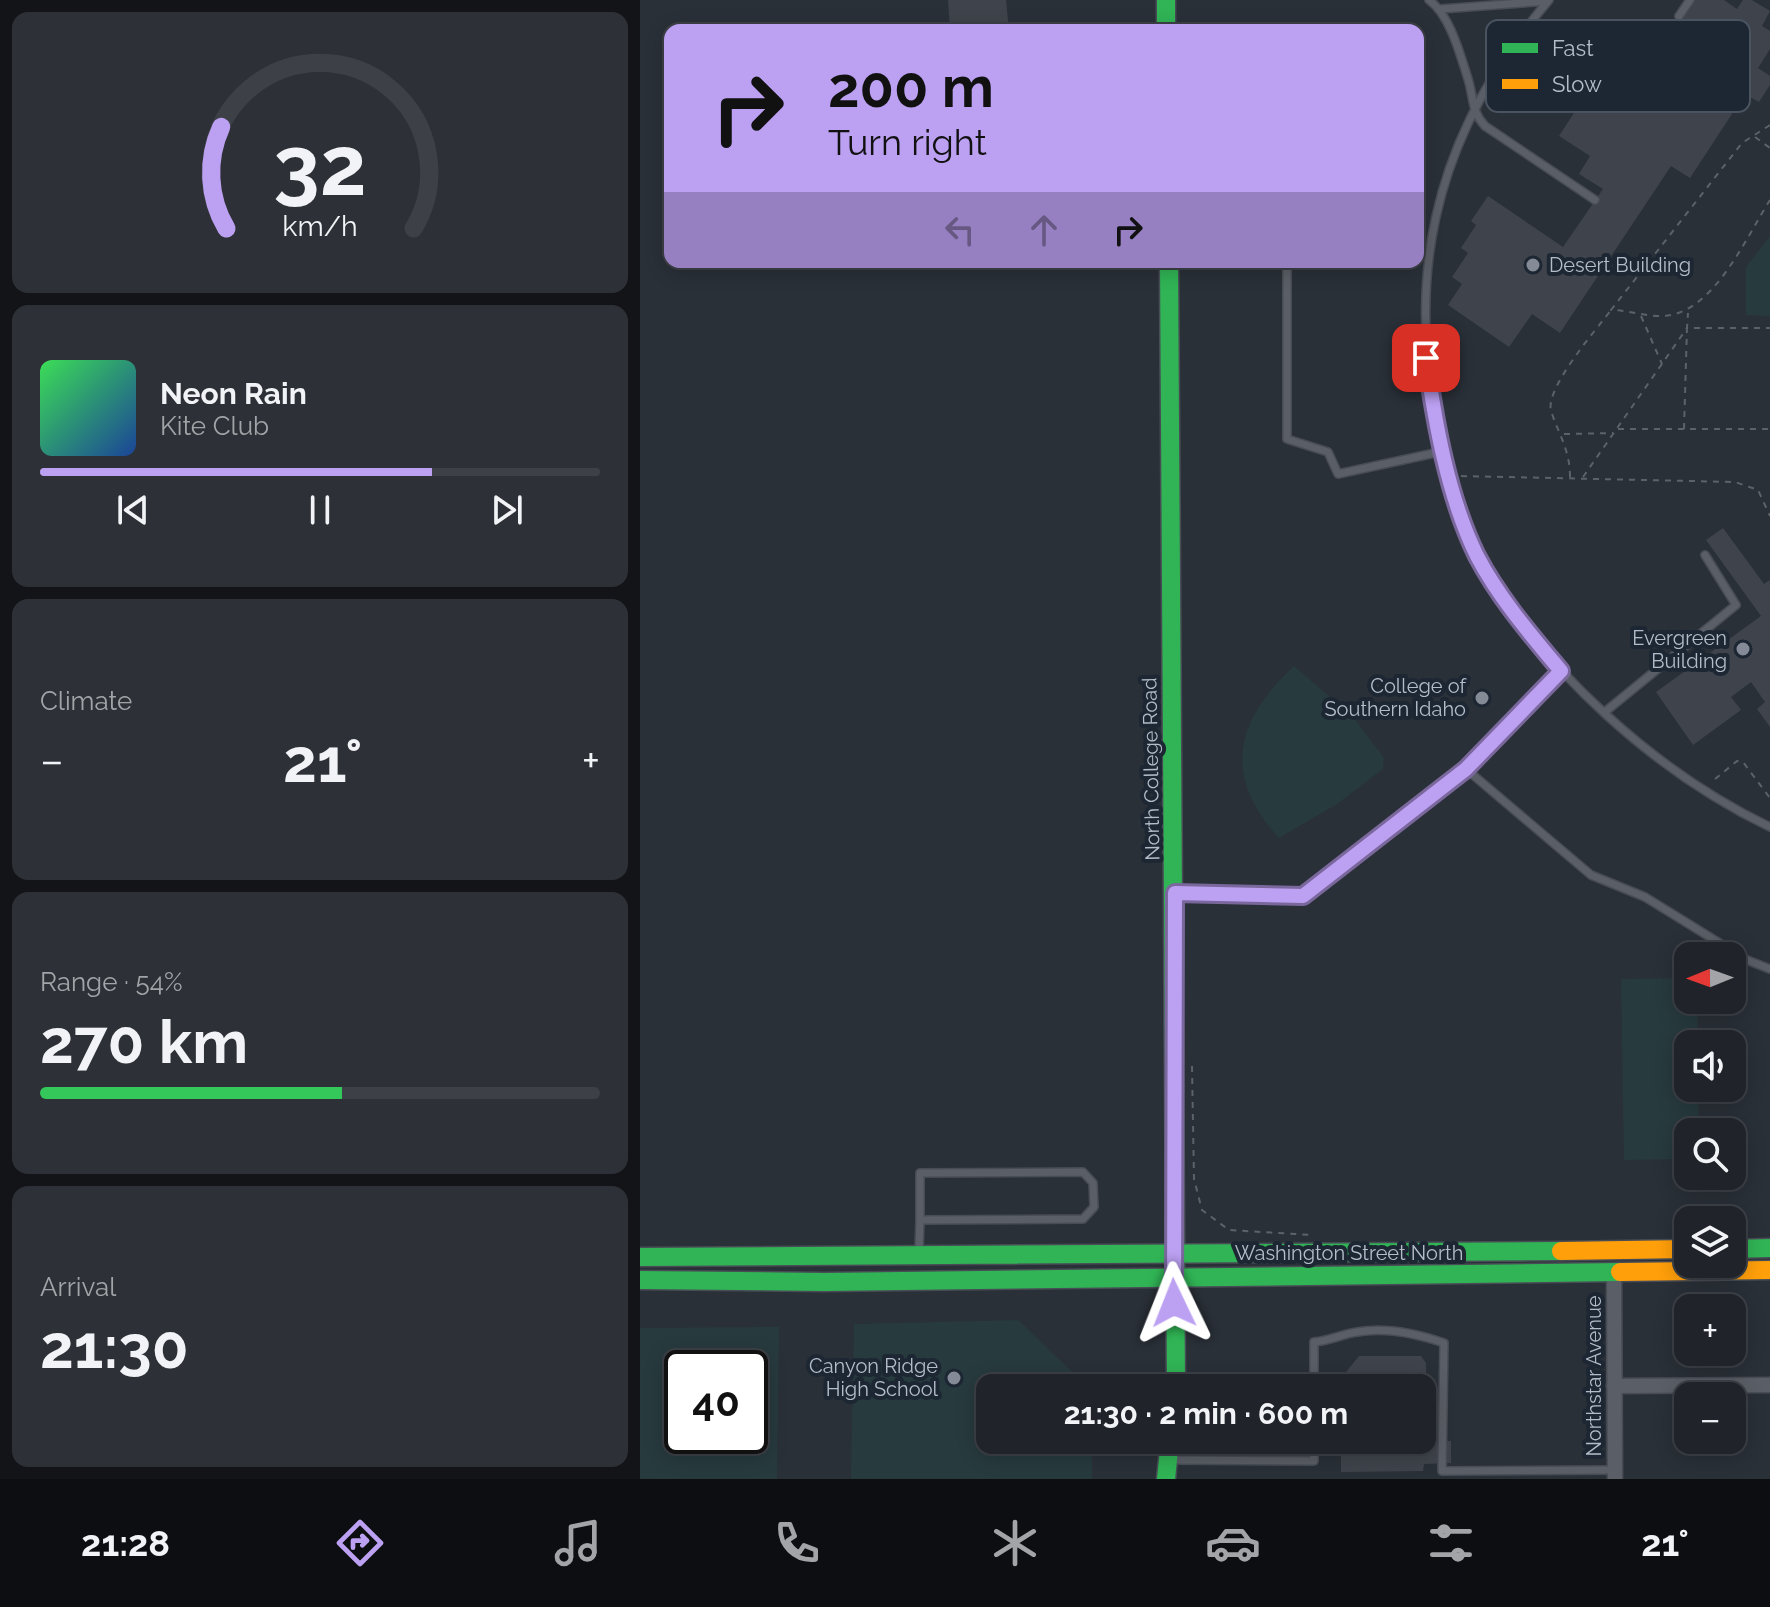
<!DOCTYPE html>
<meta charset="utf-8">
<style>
:root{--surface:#20242a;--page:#2d3036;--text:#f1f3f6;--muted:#a2a4a8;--line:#3d4147;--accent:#bca0f2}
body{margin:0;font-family:Raleway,sans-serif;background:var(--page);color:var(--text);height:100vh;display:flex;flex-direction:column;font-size:30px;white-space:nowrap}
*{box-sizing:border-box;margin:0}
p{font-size:26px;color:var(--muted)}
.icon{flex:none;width:44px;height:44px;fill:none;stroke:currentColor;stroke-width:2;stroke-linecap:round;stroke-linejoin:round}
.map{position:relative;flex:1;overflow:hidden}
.side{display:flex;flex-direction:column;gap:12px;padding:12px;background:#121417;width:640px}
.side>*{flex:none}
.banner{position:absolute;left:24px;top:24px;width:760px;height:244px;border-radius:16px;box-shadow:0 4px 20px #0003,0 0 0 2px var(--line);background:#bca0f2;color:#111;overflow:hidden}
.needle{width:52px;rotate:269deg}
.tools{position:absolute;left:1034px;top:942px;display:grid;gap:16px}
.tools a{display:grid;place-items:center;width:72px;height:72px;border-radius:16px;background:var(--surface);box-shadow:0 4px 20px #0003,0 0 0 2px var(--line);font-size:40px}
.speed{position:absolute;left:24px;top:1350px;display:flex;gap:16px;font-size:40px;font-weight:700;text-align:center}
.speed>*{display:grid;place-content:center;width:104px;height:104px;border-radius:50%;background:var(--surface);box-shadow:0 4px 20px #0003,0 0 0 2px var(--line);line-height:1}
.speed .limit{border:4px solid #111;border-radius:12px;background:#fff;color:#111}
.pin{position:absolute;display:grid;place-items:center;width:68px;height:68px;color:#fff;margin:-34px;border-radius:16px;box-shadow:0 4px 12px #0006}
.me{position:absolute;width:88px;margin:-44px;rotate:358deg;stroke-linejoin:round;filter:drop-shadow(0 0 6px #0008)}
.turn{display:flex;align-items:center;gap:28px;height:168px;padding:0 32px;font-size:36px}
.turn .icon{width:104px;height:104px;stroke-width:2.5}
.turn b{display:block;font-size:56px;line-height:68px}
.lanes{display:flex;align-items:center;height:76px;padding:0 32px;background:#0003;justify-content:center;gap:40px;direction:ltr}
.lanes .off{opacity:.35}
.big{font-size:60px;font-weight:700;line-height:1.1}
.side .widget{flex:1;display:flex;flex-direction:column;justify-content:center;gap:12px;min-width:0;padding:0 28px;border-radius:16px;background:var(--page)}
.side .dial{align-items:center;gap:0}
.dial svg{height:208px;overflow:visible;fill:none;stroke:var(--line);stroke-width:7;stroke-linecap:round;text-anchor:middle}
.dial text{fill:var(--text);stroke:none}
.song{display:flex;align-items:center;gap:24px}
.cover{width:96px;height:96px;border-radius:12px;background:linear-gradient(135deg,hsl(130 70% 55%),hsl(220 70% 35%))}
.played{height:8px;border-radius:4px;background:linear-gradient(90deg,var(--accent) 70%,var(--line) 70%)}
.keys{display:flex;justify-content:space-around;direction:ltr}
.heat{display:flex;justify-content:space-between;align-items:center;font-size:44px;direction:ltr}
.charge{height:12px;border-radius:6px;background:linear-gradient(90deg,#34c759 54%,var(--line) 0)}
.trip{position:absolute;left:336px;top:1374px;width:460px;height:80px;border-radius:16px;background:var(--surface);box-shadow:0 4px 20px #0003,0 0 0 2px var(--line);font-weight:700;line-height:80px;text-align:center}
.dock{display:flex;height:128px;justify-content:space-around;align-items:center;background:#0d0e11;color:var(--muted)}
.dock .icon{width:56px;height:56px}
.dock .current{color:var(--accent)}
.dock b{font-size:36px;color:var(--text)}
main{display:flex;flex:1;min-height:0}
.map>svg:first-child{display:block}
.green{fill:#273a3e;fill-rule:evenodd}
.building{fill:#3f444c}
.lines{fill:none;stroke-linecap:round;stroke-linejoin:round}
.lane-casing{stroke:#484c55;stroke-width:10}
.street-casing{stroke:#484c55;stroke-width:17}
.fast-casing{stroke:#484c55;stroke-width:21}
.slow-casing{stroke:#484c55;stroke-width:21}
.path{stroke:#5c6268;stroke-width:2;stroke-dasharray:6 6;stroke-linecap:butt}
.lane{stroke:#5a5e66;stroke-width:7}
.street{stroke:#5a5e66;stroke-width:14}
.fast{stroke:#30b455;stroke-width:18}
.slow{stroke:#ff9f0a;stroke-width:18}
.route-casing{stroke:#7a689d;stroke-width:20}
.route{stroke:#bca0f2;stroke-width:14}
.poi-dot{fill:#848b96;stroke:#1d2633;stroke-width:3}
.labels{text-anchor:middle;stroke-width:8;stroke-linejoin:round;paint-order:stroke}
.poi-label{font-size:20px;fill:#b4bcc9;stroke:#1d2633;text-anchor:end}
.street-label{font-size:20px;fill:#b4bcc9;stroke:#1d2633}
.key{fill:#1d2633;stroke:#4a5360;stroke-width:2}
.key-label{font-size:22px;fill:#b4bcc9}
</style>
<main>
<section class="side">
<div class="widget dial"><svg viewBox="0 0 100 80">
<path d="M14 69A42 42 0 1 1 86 69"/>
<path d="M14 69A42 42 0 0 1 12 30" stroke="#bca0f2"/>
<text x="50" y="56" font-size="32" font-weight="700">32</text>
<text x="50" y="72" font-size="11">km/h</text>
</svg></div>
<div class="widget">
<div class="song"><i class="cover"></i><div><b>Neon Rain</b><p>Kite Club</p></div></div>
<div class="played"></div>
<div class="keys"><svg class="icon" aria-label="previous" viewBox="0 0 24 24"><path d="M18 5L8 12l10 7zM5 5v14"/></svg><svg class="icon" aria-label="pause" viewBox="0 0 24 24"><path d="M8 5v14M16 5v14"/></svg><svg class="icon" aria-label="next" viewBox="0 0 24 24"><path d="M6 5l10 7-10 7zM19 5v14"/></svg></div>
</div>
<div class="widget"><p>Climate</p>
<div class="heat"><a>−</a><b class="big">21°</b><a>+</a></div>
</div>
<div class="widget"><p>Range · 54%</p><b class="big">270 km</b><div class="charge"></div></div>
<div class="widget"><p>Arrival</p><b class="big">21:30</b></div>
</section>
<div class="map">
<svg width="1130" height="1479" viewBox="0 0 1130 1479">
<rect width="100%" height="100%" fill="#2a3038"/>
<path class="green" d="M1130,236V316L1106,315V267Z
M654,666L713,717L744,758L743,769L697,804L639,838C581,775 596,720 654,666Z
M1048,978V1000H1057L1058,1044H1048V1088H1058L1059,1132H1048V1159L984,1160L981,979Z
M378,1320L449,1388H350V1440H452V1479H211L214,1324Z
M139,1327L137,1479H0V1328ZM42,1368H110V1436H42Z"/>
<path class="building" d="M308,0H366L369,30H310Z
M1049,0H1084L1097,9L1103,0H1112L1130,11L1122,26L1130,31V49L1118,68L1130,76V85L1119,102L1105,94L1050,178L1031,166L920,333L892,314L869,347L808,305L822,284L812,277L828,253L821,248L836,225L831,221L848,196L923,247L963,189L939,174L950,156L919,136L982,39L1038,76L1043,68L1031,61L1052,29L1037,19Z
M729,22V30H706L705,23Z
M1083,528L1124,584L1130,580V727L1117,709L1125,702L1111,682L1091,697L1101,710L1053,745L1016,692L1121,616L1066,540Z
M719,1356H781L786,1363V1441H811V1463L784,1464L783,1471L701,1472V1440H782V1388H701L702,1377Z"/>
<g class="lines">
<defs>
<path id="lane" d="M789,0C810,15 820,54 828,79C834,98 831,111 845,126L955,200
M909,0C791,138 759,288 807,463C816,495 823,531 840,560C902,670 1017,773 1130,827
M801,9L908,1
M1039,16L1050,0
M647,262V439L688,452L698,474L804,451
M921,671L826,769L951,875L1005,897L1107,960L1130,969
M966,711L1096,605L1065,555
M537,893L663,896L826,769
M279,1251L280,1220L443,1219L454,1207L453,1183L443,1172L280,1173V1220
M674,1388V1342C689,1341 702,1334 717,1332C745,1327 778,1334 804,1343L802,1471L975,1470
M529,1460L674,1461V1440"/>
<path id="street" d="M974,1273L975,1479
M974,1386L1130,1385"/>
<path id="fast" d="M526,0V30
M529,262L536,1388
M1092,1249L1130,1248
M0,1257L921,1251
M0,1280L185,1282L980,1272
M526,1479L530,1440"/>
<path id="slow" d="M921,1251L1048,1249
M980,1272L1130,1270"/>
</defs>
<use href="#lane" class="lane-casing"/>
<use href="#street" class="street-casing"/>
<use href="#fast" class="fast-casing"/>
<use href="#slow" class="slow-casing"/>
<path class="path" d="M1130,125L1102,143L971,310C987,310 1003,316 1020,316C1072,317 1105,239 1130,200
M1115,137L1130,148
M1001,316L1022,364
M978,429H1130
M1044,429L1047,328H1130
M924,434L973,433
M821,476L1095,482L1118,490L1130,516
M930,477C930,450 919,435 911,411C905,388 956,330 971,310
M943,477L1047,328L1048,313
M1075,779L1097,761L1103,762L1130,798
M552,1066L554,1179L562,1210L589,1230L671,1235"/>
<use href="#lane" class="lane"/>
<use href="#street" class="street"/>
<use href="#fast" class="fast"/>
<use href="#slow" class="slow"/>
</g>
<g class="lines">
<defs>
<path id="route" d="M534,1303L535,893L663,896L826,769L921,671C891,635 859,598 837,556C808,497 795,423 786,358"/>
</defs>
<use href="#route" class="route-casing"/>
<use href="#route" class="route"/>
</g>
<g class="poi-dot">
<circle cx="893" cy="265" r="8"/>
<circle cx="1103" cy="649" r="8"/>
<circle cx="842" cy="698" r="8"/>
<circle cx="314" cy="1378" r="8"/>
</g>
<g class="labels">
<g class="poi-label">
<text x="909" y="272" text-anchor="start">Desert Building</text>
<text x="1087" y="645">Evergreen<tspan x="1087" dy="23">Building</tspan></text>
<text x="826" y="693">College of<tspan x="826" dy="23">Southern Idaho</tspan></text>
<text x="298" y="1373">Canyon Ridge<tspan x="298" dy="23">High School</tspan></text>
</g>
<g class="street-label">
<text transform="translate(511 769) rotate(-91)" y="7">North College Road</text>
<text x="709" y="1260">Washington Street North</text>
<text transform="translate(954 1376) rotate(-90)" y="7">Northstar Avenue</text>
</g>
</g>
<rect x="846" y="20" width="264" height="92" rx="12" class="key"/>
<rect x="862" y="43" width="36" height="10" fill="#30b455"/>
<rect x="862" y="79" width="36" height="10" fill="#ff9f0a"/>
<g class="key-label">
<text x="912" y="56">Fast</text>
<text x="912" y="92">Slow</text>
</g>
</svg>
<div class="tools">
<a><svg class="needle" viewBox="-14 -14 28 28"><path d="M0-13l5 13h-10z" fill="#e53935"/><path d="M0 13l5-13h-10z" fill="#a2a4a8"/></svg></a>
<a><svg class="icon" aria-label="sound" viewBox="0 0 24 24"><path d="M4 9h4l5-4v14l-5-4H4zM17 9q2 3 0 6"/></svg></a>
<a><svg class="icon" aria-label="search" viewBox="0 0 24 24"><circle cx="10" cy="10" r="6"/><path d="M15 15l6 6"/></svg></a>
<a><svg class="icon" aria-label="layers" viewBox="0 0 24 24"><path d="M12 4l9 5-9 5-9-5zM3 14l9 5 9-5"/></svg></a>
<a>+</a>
<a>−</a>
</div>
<div class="speed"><div class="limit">40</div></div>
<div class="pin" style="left:786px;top:358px;background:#d93025"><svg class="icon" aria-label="arrive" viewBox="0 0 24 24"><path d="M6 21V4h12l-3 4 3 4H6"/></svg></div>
<svg class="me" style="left:534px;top:1303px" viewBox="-20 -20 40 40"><path d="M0-17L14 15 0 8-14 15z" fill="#bca0f2" stroke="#fff" stroke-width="4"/></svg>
<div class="trip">21:30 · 2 min · 600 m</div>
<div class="banner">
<div class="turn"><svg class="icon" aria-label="right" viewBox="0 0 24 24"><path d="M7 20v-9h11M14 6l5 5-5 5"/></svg><div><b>200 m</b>Turn right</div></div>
<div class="lanes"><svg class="icon off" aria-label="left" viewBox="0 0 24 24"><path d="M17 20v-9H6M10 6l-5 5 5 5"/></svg><svg class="icon off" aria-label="ahead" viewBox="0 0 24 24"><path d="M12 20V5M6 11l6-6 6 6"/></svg><svg class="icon" aria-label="right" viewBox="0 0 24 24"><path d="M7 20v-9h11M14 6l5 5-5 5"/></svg></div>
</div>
</div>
</main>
<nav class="dock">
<b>21:28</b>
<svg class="icon current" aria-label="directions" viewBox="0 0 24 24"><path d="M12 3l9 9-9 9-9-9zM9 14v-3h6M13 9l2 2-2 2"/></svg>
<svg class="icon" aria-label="music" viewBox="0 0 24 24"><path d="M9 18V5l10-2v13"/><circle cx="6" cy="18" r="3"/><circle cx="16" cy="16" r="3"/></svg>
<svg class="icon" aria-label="phone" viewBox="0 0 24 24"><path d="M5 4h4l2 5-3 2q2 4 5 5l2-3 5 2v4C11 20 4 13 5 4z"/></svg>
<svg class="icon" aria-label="climate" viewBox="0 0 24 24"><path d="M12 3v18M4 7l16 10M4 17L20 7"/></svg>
<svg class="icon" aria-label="car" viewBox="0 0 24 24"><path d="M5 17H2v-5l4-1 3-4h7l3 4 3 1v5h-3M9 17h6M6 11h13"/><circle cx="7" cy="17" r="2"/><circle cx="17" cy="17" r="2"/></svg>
<svg class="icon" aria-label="filters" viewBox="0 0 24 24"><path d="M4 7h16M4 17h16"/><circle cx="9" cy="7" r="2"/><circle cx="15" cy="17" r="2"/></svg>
<b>21°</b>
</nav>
